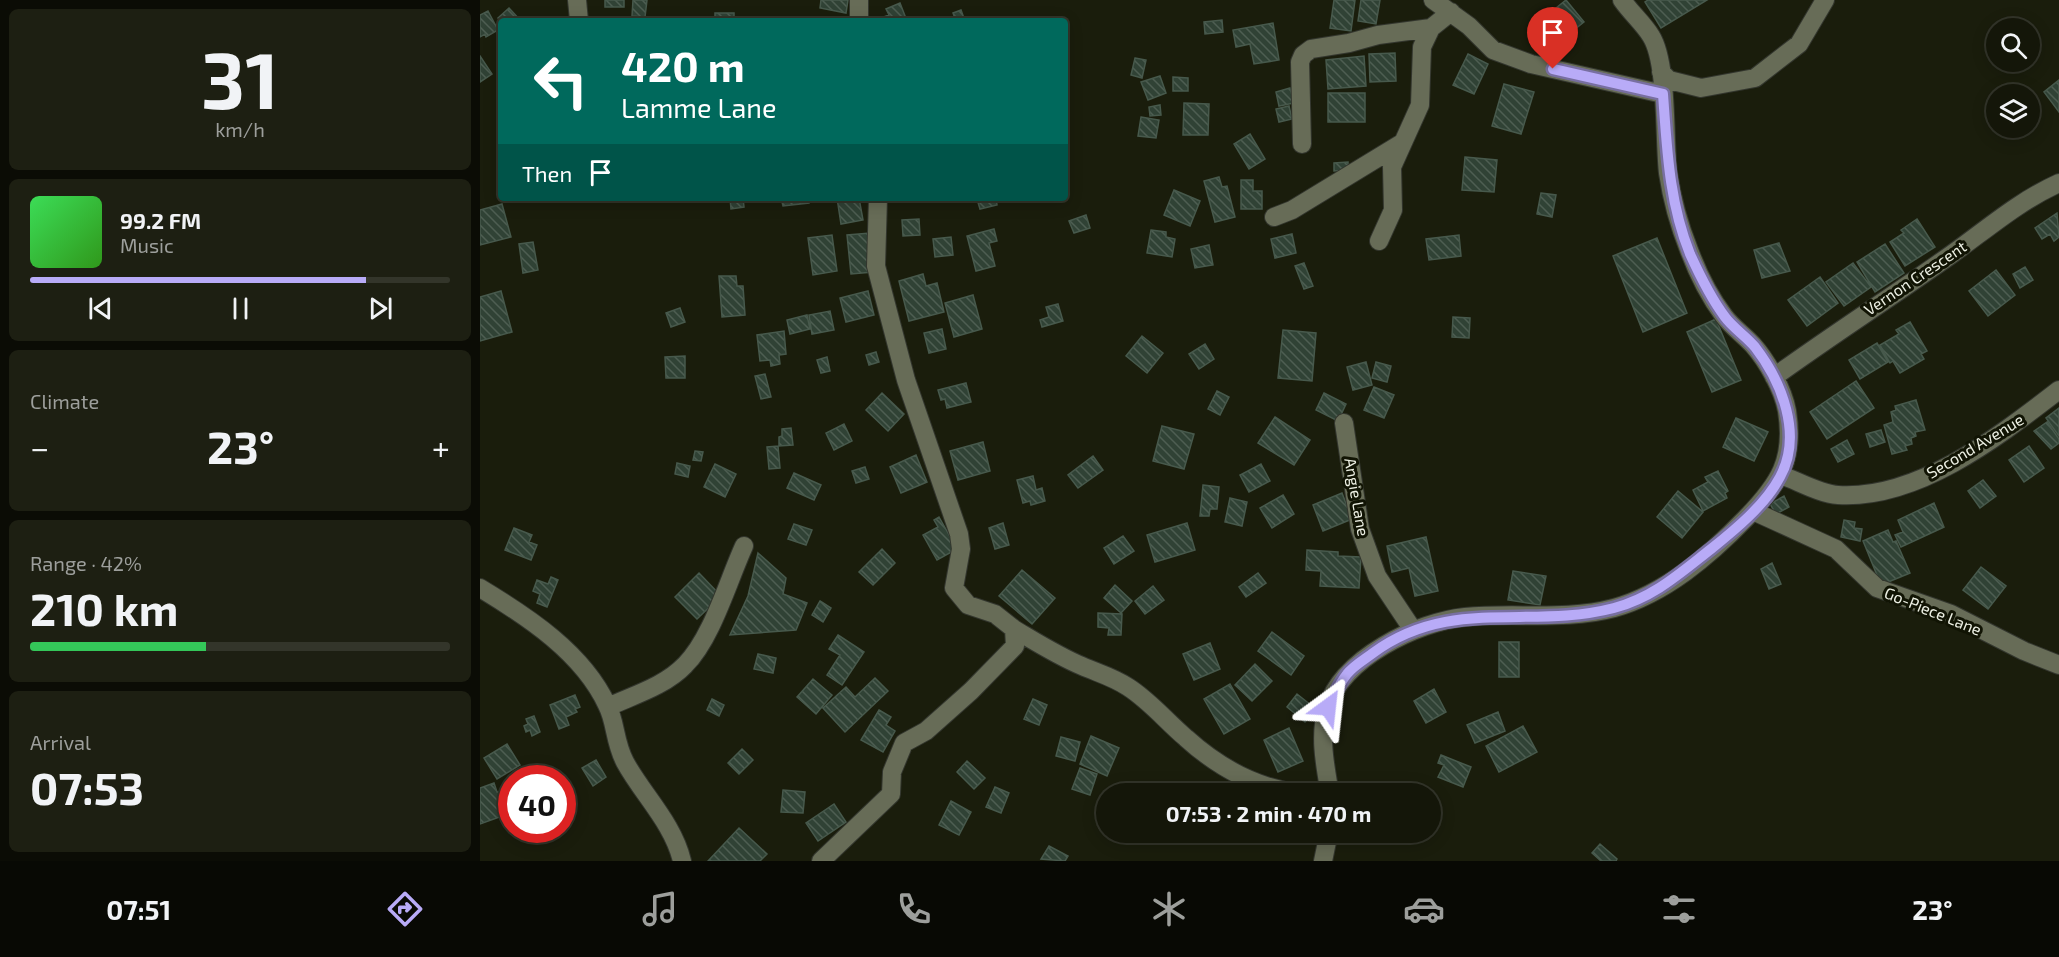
<!DOCTYPE html>
<meta charset="utf-8">
<style>
:root{--surface:#141609;--page:#1d1f12;--text:#f1f3f6;--muted:#9d9f9c;--line:#33352a;--accent:#b8abf7}
body{margin:0;font-family:"Exo 2",sans-serif;background:var(--page);color:var(--text);height:100vh;display:flex;flex-direction:column;font-size:22px;white-space:nowrap}
*{box-sizing:border-box;margin:0}
p{font-size:20px;color:var(--muted)}
.icon{flex:none;width:33px;height:33px;fill:none;stroke:currentColor;stroke-width:2;stroke-linecap:round;stroke-linejoin:round}
.map{position:relative;flex:1;overflow:hidden}
.sheet{display:flex;flex-direction:column;gap:9px;padding:9px;background:#0b0c05;width:480px}
.sheet>*{flex:none}
.guide{position:absolute;left:18px;top:18px;width:570px;height:183px;border-radius:6px;box-shadow:0 3px 15px #0003,0 0 0 2px var(--line);background:#00695c;color:#fff;overflow:hidden}
.fabs{position:absolute;left:1506px;top:18px;display:grid;gap:12px}
.fabs a{display:grid;place-items:center;width:54px;height:54px;border-radius:50%;background:var(--surface);box-shadow:0 3px 15px #0003,0 0 0 2px var(--line);font-size:30px}
.speed{position:absolute;left:18px;top:765px;display:flex;gap:12px;font-size:30px;font-weight:700;text-align:center}
.speed>*{display:grid;place-content:center;width:78px;height:78px;border-radius:50%;background:var(--surface);box-shadow:0 3px 15px #0003,0 0 0 2px var(--line);line-height:1}
.speed .limit{border:9px solid #d22;background:#fff;color:#111}
.pin{position:absolute;display:grid;place-items:center;width:51px;height:51px;color:#fff;margin:-62px -26px;border-radius:50% 50% 50% 0;rotate:-45deg;box-shadow:0 0 6px #0007}
.pin .icon{rotate:45deg}
.me{position:absolute;width:66px;margin:-33px;rotate:30deg;stroke-linejoin:round;filter:drop-shadow(0 0 4px #0008)}
.turn{display:flex;align-items:center;gap:21px;height:126px;padding:0 24px;font-size:27px}
.turn .icon{width:78px;height:78px;stroke-width:2.5}
.turn b{display:block;font-size:42px;line-height:51px}
.then{display:flex;align-items:center;height:57px;padding:0 24px;background:#0003;gap:12px;font-size:22px}
.big{font-size:45px;font-weight:700;line-height:1.1}
.sheet .widget{flex:1;display:flex;flex-direction:column;justify-content:center;gap:9px;min-width:0;padding:0 21px;border-radius:9px;background:var(--page)}
.sheet .dial{align-items:center;gap:0}
.dial b{font-size:78px;line-height:1}
.song{display:flex;align-items:center;gap:18px}
.cover{width:72px;height:72px;border-radius:9px;background:linear-gradient(135deg,hsl(130 70% 55%),hsl(110 70% 35%))}
.played{height:6px;border-radius:3px;background:linear-gradient(90deg,var(--accent) 80%,var(--line) 80%)}
.keys{display:flex;justify-content:space-around;direction:ltr}
.heat{display:flex;justify-content:space-between;align-items:center;font-size:33px;direction:ltr}
.charge{height:9px;border-radius:4px;background:linear-gradient(90deg,#34c759 42%,var(--line) 0)}
.trip{position:absolute;left:616px;top:783px;width:345px;height:60px;border-radius:30px;background:var(--surface);box-shadow:0 3px 15px #0003,0 0 0 2px var(--line);font-weight:700;line-height:60px;text-align:center}
.dock{display:flex;height:96px;justify-content:space-around;align-items:center;background:#080904;color:var(--muted)}
.dock .icon{width:42px;height:42px}
.dock .on{color:var(--accent)}
.dock b{font-size:27px;color:var(--text)}
main{display:flex;flex:1;min-height:0}
.map>svg:first-child{display:block}
.building{fill:url(#building-back-hatch);stroke:#47594c;stroke-width:1.5}
.lines{fill:none;stroke-linecap:round;stroke-linejoin:round}
.minor-casing{stroke:#33362e;stroke-width:20}
.minor{stroke:#676c57;stroke-width:18}
.route-casing{stroke:#786fa1;stroke-width:15}
.route{stroke:#b8abf7;stroke-width:10}
.labels{text-anchor:middle;stroke-width:6;stroke-linejoin:round;paint-order:stroke}
.street-label{font-size:16px;fill:#edf0e4;stroke:#111404}
</style>
<main>
<section class="sheet">
<div class="widget dial"><b>31</b><p>km/h</p></div>
<div class="widget">
<div class="song"><i class="cover"></i><div><b>99.2 FM</b><p>Music</p></div></div>
<div class="played"></div>
<div class="keys"><svg class="icon" aria-label="previous" viewBox="0 0 24 24"><path d="M18 5L8 12l10 7zM5 5v14"/></svg><svg class="icon" aria-label="pause" viewBox="0 0 24 24"><path d="M8 5v14M16 5v14"/></svg><svg class="icon" aria-label="next" viewBox="0 0 24 24"><path d="M6 5l10 7-10 7zM19 5v14"/></svg></div>
</div>
<div class="widget"><p>Climate</p>
<div class="heat"><a>−</a><b class="big">23°</b><a>+</a></div>
</div>
<div class="widget"><p>Range · 42%</p><b class="big">210 km</b><div class="charge"></div></div>
<div class="widget"><p>Arrival</p><b class="big">07:53</b></div>
</section>
<div class="map">
<svg width="1579" height="861" viewBox="0 0 1579 861">
<defs>
<pattern id="building-back-hatch" width="6" height="6" patternUnits="userSpaceOnUse" patternTransform="scale(1.5)"><rect width="6" height="6" fill="#304235"/><path d="M-1 5l2 2M0 0l6 6M5-1l2 2" fill="none" stroke="#4e5e52"/></pattern>
</defs>
<rect width="100%" height="100%" fill="#1a1d0c"/>
<path class="building" d="M125,0H144V7H125Z
M153,0H167L165,17L152,16Z
M341,0H368L366,13L340,8Z
M854,0H875L871,31L850,28Z
M881,0H900L896,24L878,21Z
M1086,0L1104,22L1079,42L1061,20Z
M1168,0H1227L1181,28L1165,2Z
M420,3L427,21H393L409,15L406,9Z
M29,8L41,21H21L18,18Z
M481,10L485,21H476L473,13Z
M8,11L18,30L6,37L5,34L0,37V15Z
M235,13H254V21H235Z
M742,20L743,32L725,34L724,22Z
M793,23L799,60L774,64L770,44L756,47L753,30Z
M915,53L916,81L890,82L889,54Z
M988,54L1008,64L994,94L973,85Z
M0,56L12,74L0,82Z
M884,56L886,86L848,89L846,60Z
M655,58L666,60L662,78L651,75Z
M680,76L686,93L668,100L661,82Z
M693,77L708,78V91H693Z
M1579,80V112L1564,92Z
M1024,84L1054,92L1041,134L1012,126Z
M810,88L814,103L799,106L796,92Z
M848,93H885V122H848Z
M704,103L729,104L728,135H703Z
M680,105L681,115L670,116L669,107Z
M809,106L812,119L799,122L796,109Z
M661,117L679,120L676,138L658,136Z
M770,134L785,159L769,169L754,144Z
M985,157L1017,160L1014,192L982,190Z
M868,162V170L854,171V163Z
M739,177L742,187L747,186L755,217L735,222L724,181Z
M761,180H773V191H782V209H761Z
M694,190L720,201L710,226L684,215Z
M1061,193L1076,195L1072,217L1057,214Z
M250,198H263L264,207L251,209Z
M301,198H329V203L303,206Z
M357,198H379L383,220L361,224Z
M490,198H516L517,205L500,209L497,199L491,201Z
M22,204L31,237L0,245V210Z
M1577,213L1579,237L1574,241L1570,234L1562,239L1555,228Z
M606,215L610,228L594,233L589,221Z
M439,219L440,235L423,236L422,220Z
M1437,219L1455,247L1425,266L1410,242L1424,233L1421,230Z
M514,229L517,241L509,243L515,266L496,271L487,236Z
M671,230L686,232V237L695,239L692,257L667,253Z
M390,233L393,272L371,274L367,235Z
M812,234L816,253L795,258L791,239Z
M352,235L357,271L333,275L328,238Z
M979,235L981,256L949,260L946,239Z
M471,237L473,255L455,257L453,239Z
M1177,238L1207,313L1163,332L1133,256Z
M53,242L58,270L43,273L39,244Z
M1299,243L1310,271L1282,278L1274,250Z
M1405,244L1424,273L1395,292L1377,262Z
M729,245L733,265L715,268L711,249Z
M824,263L833,286L824,289L815,266Z
M1373,263L1391,287L1364,306L1346,282Z
M1545,267L1553,280L1540,288L1533,274Z
M1516,270L1535,295L1508,316L1489,291Z
M443,274L446,286L457,283L464,312L429,321L419,281Z
M239,276H256L257,286H263L265,315L242,317Z
M1340,277L1358,303L1327,326L1308,300Z
M21,291L32,332L0,341V297Z
M388,291L394,315L366,322L360,298Z
M493,295L502,329L474,337L465,303Z
M578,304L583,321L562,327L560,320L569,317L566,307Z
M200,308L205,322L191,327L186,313Z
M350,311L354,330L332,334L329,315Z
M327,315L330,329L310,334L307,320Z
M973,317L990,318L989,338L972,337Z
M1236,319L1261,380L1232,392L1207,332Z
M1430,322L1447,351L1441,354L1444,359L1420,373L1413,361L1410,363L1400,345L1419,334L1416,330Z
M462,329L466,349L449,353L444,333Z
M803,330L836,333L832,381L798,378Z
M304,331L306,354L299,355L300,364L291,366L290,360L280,361L277,335Z
M662,336L683,353L667,373L646,356Z
M1397,343L1408,362L1380,379L1369,360Z
M725,344L734,359L719,369L709,354Z
M396,352L399,362L389,365L386,355Z
M205,356V378H186L185,357Z
M347,357L350,371L341,373L337,360Z
M886,362L892,385L873,390L867,367Z
M896,362L911,366L907,382L892,378Z
M285,374L291,397L281,399L275,376Z
M1376,381L1394,408L1347,439L1330,412Z
M486,383L491,402L467,408L465,399L461,400L458,390Z
M894,387L914,395L904,418L884,410Z
M737,391L749,397L740,415L728,409Z
M402,393L424,414L408,431L386,410Z
M844,393L866,404L858,421L836,410Z
M1436,400L1445,430L1435,432L1436,436L1431,438L1432,444L1425,446L1427,450L1412,454L1404,425L1413,422L1411,412L1416,410L1415,406Z
M1579,408V436L1566,418Z
M795,417L830,440L814,465L778,443Z
M1256,418L1288,432L1274,461L1243,447Z
M1567,422L1579,439V443L1571,449L1554,431Z
M364,424L372,441L354,450L346,433Z
M682,426L714,434L704,469L673,461Z
M311,428L313,445L299,446V437L302,436V429Z
M1401,430L1405,442L1390,447L1386,434Z
M1367,440L1374,454L1358,462L1351,449Z
M503,442L510,471L478,480L470,451Z
M298,446L300,468L289,469L287,447Z
M1549,446L1564,468L1544,482L1529,460Z
M215,451L223,452L221,461L213,460Z
M436,455L447,482L421,493L410,467Z
M613,456L623,470L598,488L588,475Z
M197,463L210,466L208,477L195,474Z
M235,464L256,474L245,497L224,487Z
M781,464L790,481L769,492L760,475Z
M385,467L389,479L376,483L372,471Z
M1238,471L1248,491L1245,493L1247,498L1223,511L1213,490L1228,482L1225,477Z
M314,473L341,485L334,500L307,488Z
M553,476L556,490L562,488L565,501L551,505L550,501L543,503L537,480Z
M1503,480L1516,496L1500,508L1488,491Z
M723,485L739,487L737,509H730L729,516H720Z
M1198,491L1223,512L1202,538L1177,517Z
M862,493L872,519L843,531L833,505Z
M803,495L814,514L792,528L780,508Z
M1304,496L1309,507L1296,514L1290,504Z
M750,498L767,502L762,526L745,522Z
M1454,503L1464,527L1421,547L1415,535L1423,532L1418,520Z
M459,517L477,549L457,560L443,535L458,527L454,520Z
M1364,520L1375,522L1374,528L1382,529L1380,541L1361,537Z
M523,523L529,545L515,549L509,528Z
M707,523L715,550L675,562L667,535Z
M314,524L332,530L326,545L308,539Z
M34,528L52,535L49,542L57,545L51,560L25,550Z
M1408,530L1413,542L1416,541L1430,573L1401,585L1383,541Z
M643,536L654,551L634,564L624,548Z
M946,537L958,591L935,596L929,568L912,572L907,546Z
M402,549L415,563L393,585L379,572Z
M827,550L858,552V556L881,557L879,588L840,586L841,571L826,570Z
M278,553L306,578L303,594L327,603L316,630L250,635L268,596Z
M1292,563L1301,584L1289,589L1281,569Z
M1501,567L1526,586L1508,609L1483,590Z
M542,570L575,598L552,624L519,596Z
M1033,571L1066,576L1060,605L1028,600Z
M219,573L241,596L217,619L195,597Z
M778,573L786,583L766,597L759,587Z
M71,577L78,580L67,607L57,603L60,594L53,591L57,580L68,584Z
M635,585L652,601L641,613L624,598Z
M673,586L684,600L665,614L655,601Z
M340,601L351,608L343,622L332,615Z
M618,613L642,614L641,635H628L629,628L618,627Z
M792,632L824,656L811,675L778,651Z
M358,635L384,652L362,685L347,675L360,655L349,649Z
M1019,642H1039V677H1019Z
M730,643L740,669L714,680L703,654Z
M278,654L296,658L293,673L274,669Z
M775,664L792,681L772,701L755,685Z
M395,678L408,691L365,732L343,708L366,687L375,697Z
M333,679L352,695L336,714L317,697Z
M750,684L770,719L744,734L724,699Z
M954,689L966,712L946,723L934,701Z
M817,694L836,709L825,722L807,707Z
M95,695L100,707L95,709L97,712L86,717L89,725L79,729L70,705Z
M232,699L244,705L239,716L227,710Z
M553,699L567,705L559,725L544,719Z
M399,710L411,717L406,725L415,731L403,752L381,740Z
M1018,712L1025,731L995,743L987,725Z
M54,716L60,732L52,736L50,730L46,732L44,726L48,724L46,719Z
M1043,726L1057,752L1019,772L1006,746Z
M809,728L823,761L798,772L784,740Z
M611,736L639,748L627,776L600,764Z
M581,737L600,742L595,761L576,756Z
M27,744L40,765L17,779L4,758Z
M262,749L273,760L259,774L248,763Z
M961,755L991,767L983,787L958,777L964,765L958,763Z
M116,760L126,777L113,786L102,768Z
M487,761L505,778L494,789L477,772Z
M600,768L617,774L610,795L592,789Z
M14,783L17,792H21L26,805L22,806L25,815L0,824V788Z
M515,787L529,793L521,813L506,807Z
M303,790L325,792L323,813L301,812Z
M471,801L491,812L479,835L459,825Z
M354,804L366,822L338,841L326,823Z
M627,812V832L619,828Z
M259,828L287,854L280,861H228Z
M1120,844L1137,859L1136,861H1121L1112,853Z
M569,846L588,856L585,861L561,859Z"/>
<g class="lines">
<defs>
<path id="minor" d="M97,0L99,21
M953,0L989,26L1013,50L1051,64L1183,94
M379,21V0
M1181,72L1189,80L1221,88L1275,78L1319,44L1345,0
M822,144L820,62L823,55L831,49L869,43L898,35L951,28
M794,217L812,210L922,143
M899,241L913,210L912,167L940,105L942,47L951,28L971,12
M1294,377C1352,335 1413,296 1472,254C1507,229 1539,201 1579,183
M864,423L880,529L897,576L933,630
M1301,475C1318,481 1340,494 1358,495C1438,500 1519,436 1579,390
M1273,511L1356,549L1397,588L1471,614L1544,651L1579,665
M0,588C48,617 103,653 127,705C136,722 134,741 145,762C163,795 193,823 202,861
M534,629C556,642 578,656 602,666C618,673 633,677 648,687C670,701 686,721 706,738C739,768 779,789 823,794
M128,707C154,695 185,686 205,665C232,638 248,581 264,546
M850,794C845,765 839,737 847,708C862,658 937,622 985,617C1035,612 1085,621 1134,608C1185,594 1230,555 1266,518C1299,484 1315,460 1307,411C1303,389 1287,361 1273,345C1264,335 1252,327 1244,316C1229,296 1218,274 1209,250C1199,225 1192,200 1188,173C1184,139 1188,63 1171,36C1163,23 1151,13 1142,0
M341,861L411,794L412,772L424,743L446,731L491,691L535,646L534,629L515,614L488,605L474,588L481,549L479,534L426,380L396,266L398,198
M843,861L849,832"/>
</defs>
<use href="#minor" class="minor-casing"/>
<use href="#minor" class="minor"/>
</g>
<g class="lines">
<defs>
<path id="route" d="M848,707C854,696 859,684 867,674C873,666 885,659 893,653C970,596 1050,630 1134,608C1174,597 1199,574 1231,549C1256,529 1285,505 1300,477C1323,435 1302,382 1275,347C1266,336 1253,328 1245,317C1230,297 1220,276 1210,254C1189,202 1187,149 1183,94L1073,69"/>
</defs>
<use href="#route" class="route-casing"/>
<use href="#route" class="route"/>
</g>
<g class="labels">
<g class="street-label">
<text transform="translate(1435 278) rotate(-34)" y="6">Vernon Crescent</text>
<text transform="translate(1495 446) rotate(-31)" y="6">Second Avenue</text>
<text transform="translate(877 497) rotate(80)" y="6">Angie Lane</text>
<text transform="translate(1453 611) rotate(22)" y="6">Go-Piece Lane</text>
</g>
</g>
</svg>
<div class="fabs">
<a><svg class="icon" aria-label="search" viewBox="0 0 24 24"><circle cx="10" cy="10" r="6"/><path d="M15 15l6 6"/></svg></a>
<a><svg class="icon" aria-label="layers" viewBox="0 0 24 24"><path d="M12 4l9 5-9 5-9-5zM3 14l9 5 9-5"/></svg></a>
</div>
<div class="speed"><div class="limit">40</div></div>
<div class="pin" style="left:1073px;top:69px;background:#d93025"><svg class="icon" aria-label="arrive" viewBox="0 0 24 24"><path d="M6 21V4h12l-3 4 3 4H6"/></svg></div>
<svg class="me" style="left:848px;top:707px" viewBox="-20 -20 40 40"><path d="M0-17L14 15 0 8-14 15z" fill="#b8abf7" stroke="#fff" stroke-width="4"/></svg>
<div class="trip">07:53 · 2 min · 470 m</div>
<div class="guide">
<div class="turn"><svg class="icon" aria-label="left" viewBox="0 0 24 24"><path d="M17 20v-9H6M10 6l-5 5 5 5"/></svg><div><b>420 m</b>Lamme Lane</div></div>
<div class="then">Then<svg class="icon" aria-label="arrive" viewBox="0 0 24 24"><path d="M6 21V4h12l-3 4 3 4H6"/></svg></div>
</div>
</div>
</main>
<nav class="dock">
<b>07:51</b>
<svg class="icon on" aria-label="directions" viewBox="0 0 24 24"><path d="M12 3l9 9-9 9-9-9zM9 14v-3h6M13 9l2 2-2 2"/></svg>
<svg class="icon" aria-label="music" viewBox="0 0 24 24"><path d="M9 18V5l10-2v13"/><circle cx="6" cy="18" r="3"/><circle cx="16" cy="16" r="3"/></svg>
<svg class="icon" aria-label="phone" viewBox="0 0 24 24"><path d="M5 4h4l2 5-3 2q2 4 5 5l2-3 5 2v4C11 20 4 13 5 4z"/></svg>
<svg class="icon" aria-label="climate" viewBox="0 0 24 24"><path d="M12 3v18M4 7l16 10M4 17L20 7"/></svg>
<svg class="icon" aria-label="car" viewBox="0 0 24 24"><path d="M5 17H2v-5l4-1 3-4h7l3 4 3 1v5h-3M9 17h6M6 11h13"/><circle cx="7" cy="17" r="2"/><circle cx="17" cy="17" r="2"/></svg>
<svg class="icon" aria-label="filters" viewBox="0 0 24 24"><path d="M4 7h16M4 17h16"/><circle cx="9" cy="7" r="2"/><circle cx="15" cy="17" r="2"/></svg>
<b>23°</b>
</nav>
